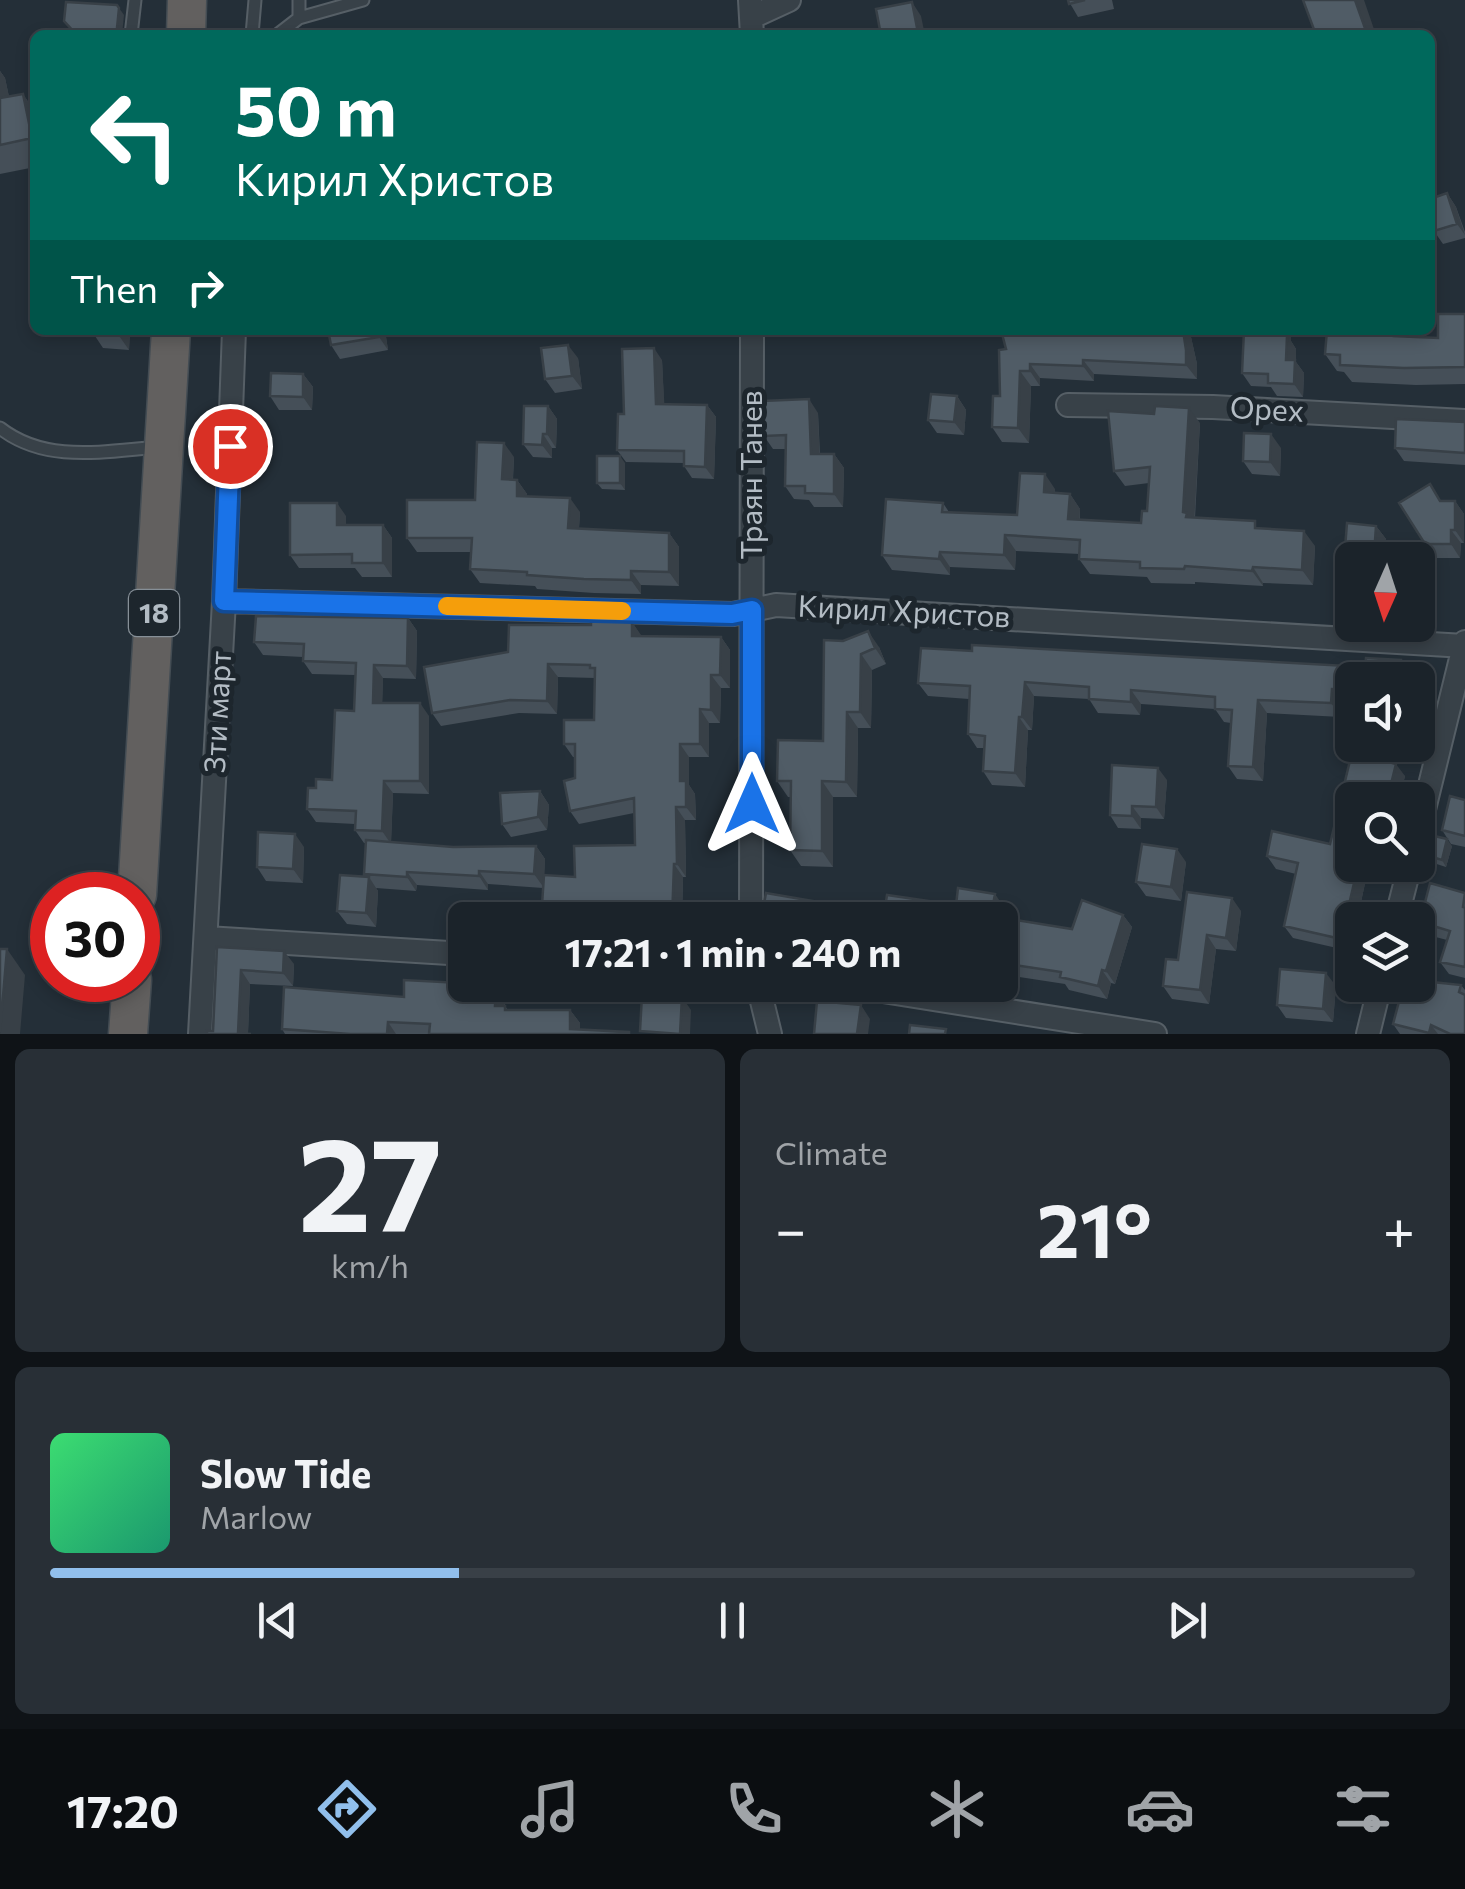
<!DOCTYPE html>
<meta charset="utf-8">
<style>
:root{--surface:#1b232a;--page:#282f36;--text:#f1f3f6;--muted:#a0a4a8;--line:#394047;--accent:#91bfec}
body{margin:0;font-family:Commissioner,sans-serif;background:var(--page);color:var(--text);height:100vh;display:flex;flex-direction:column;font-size:38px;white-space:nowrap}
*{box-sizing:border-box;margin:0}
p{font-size:32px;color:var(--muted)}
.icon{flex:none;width:55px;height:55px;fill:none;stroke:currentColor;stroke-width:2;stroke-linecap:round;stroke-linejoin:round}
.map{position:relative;height:1034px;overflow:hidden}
.drawer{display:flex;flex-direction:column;gap:15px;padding:15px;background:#0f1317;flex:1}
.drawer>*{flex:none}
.banner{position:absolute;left:30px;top:30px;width:1405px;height:305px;border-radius:15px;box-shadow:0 5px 15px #0003,0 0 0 2px var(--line);background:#00695c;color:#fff;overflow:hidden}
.needle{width:65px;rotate:183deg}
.controls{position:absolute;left:1335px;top:542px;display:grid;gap:20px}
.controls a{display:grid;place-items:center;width:100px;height:100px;border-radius:15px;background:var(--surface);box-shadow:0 5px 15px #0003,0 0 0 2px var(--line);font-size:50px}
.speed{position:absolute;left:30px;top:872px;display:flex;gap:20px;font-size:50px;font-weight:700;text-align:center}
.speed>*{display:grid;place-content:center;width:130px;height:130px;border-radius:50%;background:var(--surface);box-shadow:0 5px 15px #0003,0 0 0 2px var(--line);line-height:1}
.speed .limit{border:15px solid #d22;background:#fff;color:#111}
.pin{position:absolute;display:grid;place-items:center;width:85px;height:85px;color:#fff;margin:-42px;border:5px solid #fff;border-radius:50%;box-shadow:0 2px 10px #0007}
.me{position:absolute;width:110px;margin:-55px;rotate:0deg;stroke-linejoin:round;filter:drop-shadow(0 0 8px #0008)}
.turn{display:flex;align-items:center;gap:35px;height:210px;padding:0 40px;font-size:45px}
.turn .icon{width:130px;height:130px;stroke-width:2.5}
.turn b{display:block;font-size:70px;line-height:85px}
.then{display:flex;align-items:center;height:95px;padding:0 40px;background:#0003;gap:20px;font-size:38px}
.big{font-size:75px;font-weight:700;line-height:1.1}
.drawer .widget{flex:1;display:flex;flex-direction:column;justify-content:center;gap:15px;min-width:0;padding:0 35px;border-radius:15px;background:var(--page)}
.drawer .dial{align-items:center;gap:0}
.dial b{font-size:130px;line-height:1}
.song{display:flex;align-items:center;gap:30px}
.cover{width:120px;height:120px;border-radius:15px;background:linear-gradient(135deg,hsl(140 70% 55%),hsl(160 70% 35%))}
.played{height:10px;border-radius:5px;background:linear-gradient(90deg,var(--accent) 30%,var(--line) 30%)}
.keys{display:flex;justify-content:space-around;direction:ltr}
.heat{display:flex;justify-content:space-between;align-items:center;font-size:55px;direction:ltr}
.drawer .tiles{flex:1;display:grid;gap:15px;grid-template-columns:1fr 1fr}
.widget:last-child{grid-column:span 2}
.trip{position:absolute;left:448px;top:902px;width:570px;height:100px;border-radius:15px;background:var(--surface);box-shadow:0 5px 15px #0003,0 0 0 2px var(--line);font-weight:700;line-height:100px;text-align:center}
.dock{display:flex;height:160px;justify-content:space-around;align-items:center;background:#0b0e11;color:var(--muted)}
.dock .icon{width:70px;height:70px}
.dock .on{color:var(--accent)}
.dock b{font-size:45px;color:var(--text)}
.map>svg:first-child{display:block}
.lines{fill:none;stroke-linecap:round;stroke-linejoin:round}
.service-casing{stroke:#565f66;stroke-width:15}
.minor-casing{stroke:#565f66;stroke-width:26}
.trunk-casing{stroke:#434c53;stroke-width:41}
.service{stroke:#384148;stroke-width:11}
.minor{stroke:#384148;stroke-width:22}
.trunk{stroke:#62605f;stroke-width:38}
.wall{fill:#454f58}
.shaded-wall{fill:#384047}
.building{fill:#505c66;stroke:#384047;stroke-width:2.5}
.route-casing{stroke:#114b97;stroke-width:25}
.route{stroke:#1a73e8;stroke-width:18}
.slow{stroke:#f59e0b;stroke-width:18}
.labels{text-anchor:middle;stroke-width:10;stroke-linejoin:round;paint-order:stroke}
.shield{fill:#1d262d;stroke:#868f97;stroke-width:2.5}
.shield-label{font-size:28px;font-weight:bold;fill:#b3bcc4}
.street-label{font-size:30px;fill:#b3bcc4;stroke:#1d262d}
</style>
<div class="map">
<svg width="1465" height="1034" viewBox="0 0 1465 1034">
<rect width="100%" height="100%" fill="#242f38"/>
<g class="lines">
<defs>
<path id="service" d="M299,18L363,0
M131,35L135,0
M252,35L255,0
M277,35L299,18V0
M0,428C46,464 105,451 160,447"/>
<path id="minor" d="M750,0L752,35
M752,17L789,0
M1068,405L1213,407L1465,421
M224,601L733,614L776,605L1465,646
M1418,834L1465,642
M751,920L752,330
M1396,920L1410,865
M206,938L465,954
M758,985L770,1034
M845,985L1155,1034
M200,1034L224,601L234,330
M1368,1034L1380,985"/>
<path id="trunk" d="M186,35L187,0
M137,895L171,330
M128,1034L132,980"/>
</defs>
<use href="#service" class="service-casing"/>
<use href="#minor" class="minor-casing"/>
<use href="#trunk" class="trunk-casing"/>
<use href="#service" class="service"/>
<use href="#minor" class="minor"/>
<use href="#trunk" class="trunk"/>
</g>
<path class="wall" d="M1068,0H1112L1114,9L1078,17Z
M0,71L5,78L9,97L23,94L35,112V167L0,174Z
M1447,193L1456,207L1465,232V238L1443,244L1434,231Z
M1465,314V384L1416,385L1352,382L1344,372L1337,371L1325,354L1407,334V336L1438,338Z
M91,330H130L129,350L103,348Z
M328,330H385L388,350L340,359L331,345Z
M1001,330H1186L1191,337L1197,364V379L1094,374V381L1040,378V386H1031L1029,443L1002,442L992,427L1000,396L1006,349Z
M1244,330H1291V341L1296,349V362L1304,373L1303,397L1277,396L1271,387L1251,386L1242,373Z
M578,358L582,389L555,393L545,379Z
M662,360L664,404L707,405L716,417L714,479L692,478L684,466V463L626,462L617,450L624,414Z
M303,374L313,387L312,410H279L270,396Z
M957,396L966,410L964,435L937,433L928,420Z
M548,406L557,419L556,448H552V458L533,457L523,444Z
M818,413L820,454H834L844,468L843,507H814L809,500L794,499L785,486L786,449H773L764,436Z
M1465,422V465L1404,461L1395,448Z
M1200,423L1195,518L1261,529L1315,546L1313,585L1263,583V586L1195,582V584L1151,583L1147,577L1090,574L1079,559L1080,554L1016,551L1015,570L950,567V575L892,570L882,555L943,503L949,512L1017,515L1055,489V493L1070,494L1080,509V519L1141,523L1147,511L1149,483L1125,486L1114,471Z
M1281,448L1280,476L1252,474L1243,461Z
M514,457L513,480H517L527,494V497L580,512L579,529L669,533L679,547V586L641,585V594L594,593L537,589L535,586L480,583L470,569L471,552H417L407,538L475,500Z
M625,463V490L602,489L597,483Z
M1442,501H1455L1464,514V543H1461L1460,558H1434L1425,544Z
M346,516V525H383L392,538V577H362L355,568H299L290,555Z
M1347,523L1376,526L1386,539L1384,560H1352V600L1342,586Z
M408,618L417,631L416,679L383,678L382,703L429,716V794L393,793L391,842L453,847L536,846L545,859L544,875L575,877L635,845L634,813L579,824L570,811L575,778V757H573L564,744L594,720L595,678L558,677L557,714L519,713L441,726L432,713L508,652L591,625L632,622L641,636L721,637L730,650V688H721L720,723H709V757H689V785L695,794L696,820H685L686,877H683L682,920H541L543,888L488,884V890L417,885L416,891L376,888L378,891L376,927L347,924L337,911L366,877L364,874L366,843H364L355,830V824L316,822L307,809L316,788L332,780L354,711L355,675L312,674L303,661V657L263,655L254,642Z
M843,641L879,647L886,664L872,670L871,728H858L857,797H833V867L801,866L790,850V797H788L777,781L823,741Z
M1410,674L1352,680V703H1341V717L1267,713L1263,781L1237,779L1228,766L1231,723L1224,722L1215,709L1141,704L1140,715L1098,713L1089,699L1034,696L1032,730H1028L1025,787L992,785L983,771L984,748H977L968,734L969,699L928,696L918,683Z
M1352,752L1405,776L1399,800H1352L1374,865L1370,880L1366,879L1357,920H1352L1350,951L1293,938L1284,926L1296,874L1276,869L1267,856L1330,844Z
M1167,780L1164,819L1141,818V829L1118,828L1110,815Z
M540,791L549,805L547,830L511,837L502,824Z
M1465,800V847L1451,844L1442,830Z
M1452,846L1446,867L1424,860L1419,853Z
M304,847L303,883L266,881L257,867Z
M1186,862L1181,901L1146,896L1136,882Z
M1187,892L1241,911L1236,951L1216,949L1209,1004L1172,999L1163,986L1178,960Z
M1465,893V978L1449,974L1440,962L1447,940L1428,935L1420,922Z
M956,905L1004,907L1002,918L1072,929L1123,915L1132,927L1115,984L1111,983L1107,999L1069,990L1065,984L1000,974V920Z
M217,947L294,964L293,986L250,984L248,1033L213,1031Z
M465,985H501L505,991V1006L508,1010H570L580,1023V1030L629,1032L630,1034H285L282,1029L404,997Z
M963,985H993L992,990Z
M1461,985L1465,990V1034H1400L1393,1024L1427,996Z
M1336,986L1333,1022L1286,1018L1277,1005Z"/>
<path class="shaded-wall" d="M1355,0H1364L1376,35H1369L1366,31Z
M912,2L921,16L925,35H919L918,33Z
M119,8L124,15L122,35H120L117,28Z
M0,71L5,78L15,124L0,102Z
M23,94L35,112V143L32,138Z
M1447,193L1456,207L1465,235L1457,224Z
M115,330H130L129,350Z
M378,330H385L388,350L379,337Z
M1179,330H1186L1191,337L1197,364V379L1186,365Z
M1282,330H1291V341L1296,349V362L1304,373L1303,397L1294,384L1286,360Z
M1395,330H1404L1407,334L1406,353L1394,336Z
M568,345L578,358L582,389L572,376Z
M654,348L662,360L665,416L656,404Z
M1083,360L1094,374V381L1083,366Z
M1030,364L1040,378V386L1030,371Z
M1020,371L1031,386L1029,443L1018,428Z
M303,374L313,387L312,410L303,397Z
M957,396L966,410L964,435L954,422Z
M809,399L818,413L820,467L811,454Z
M707,405L716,417L714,479L705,467Z
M548,406L557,419L556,448L547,434Z
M1189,408L1200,423L1194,524L1197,533L1183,512Z
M543,434L552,448V458L542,445Z
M1271,434L1281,448L1280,476L1270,462Z
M504,443L514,457L512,493L502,479Z
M834,454L844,468L843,507L834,494Z
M620,456L625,463V490L620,483Z
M1045,474L1055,489L1054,507L1044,492Z
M517,480L527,494L526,510L517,496Z
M1070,494L1080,509L1079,534L1068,519Z
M570,498L580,512L578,542L568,528Z
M1455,501L1464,514V543L1455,530Z
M337,503L346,516V538L337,525Z
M383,525L392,538V577L383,563Z
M1376,526L1386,539L1384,560H1376L1374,556Z
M1451,530L1461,543L1460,558L1451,544Z
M1304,531L1315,546L1313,585L1302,570Z
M669,533L679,547V586L669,572Z
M1005,535L1016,551L1015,570L1004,555Z
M940,552L950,567V575L939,559Z
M1253,567L1263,583V586L1252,571Z
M631,571L641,585V594L631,580Z
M408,618L417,631L416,679L407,666Z
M632,622L641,635V649L632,636Z
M868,631L879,647L886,664L875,648Z
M721,637L730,650V688L720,675Z
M861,654L872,670L871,728L860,712Z
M1401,660L1410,674V680H1400Z
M548,664L558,677L557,714L547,701Z
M374,665L383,678L382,716L373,703Z
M711,675L721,688L720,723L711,710Z
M1025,682L1034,696L1032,730L1022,717Z
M1332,689L1341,703V717L1331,703Z
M1131,690L1141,704L1140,715L1131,702Z
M1258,700L1267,713L1263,781L1253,767Z
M420,703L429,716V794L420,781Z
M700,709L709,723V757L700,744Z
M847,712L858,728L857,797L846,782Z
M1019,717L1028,730L1025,787L1015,773Z
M680,744L689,757V785L695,794L696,820L686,807L680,781Z
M1396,764L1405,776L1399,800H1387Z
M1158,768L1167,780L1164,819L1156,807Z
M384,781L393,793L391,844L382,831Z
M822,781L833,797V867L822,851Z
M540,791L549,805L547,830L538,817Z
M1132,806L1141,818V829L1132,816Z
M676,807L685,820L686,877L677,864Z
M295,834L304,847L303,883L293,869Z
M1447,839L1452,846L1446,867L1442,860Z
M536,846L545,859L544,888L534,874Z
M1177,849L1186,862L1181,901L1171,887Z
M674,864L683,877L682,920H672Z
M1362,865H1374L1370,880L1362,867Z
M1358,866L1366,879L1357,920H1352V940L1350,951L1341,939Z
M479,871L488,884V890L479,876Z
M407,872L417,885L416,891L407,877Z
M369,877L378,891L376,927L366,913Z
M995,894L1004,907L1000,929L991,916Z
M1232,898L1241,911L1236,951L1226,938Z
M842,906L851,920H839Z
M1123,915L1132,927L1115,984L1106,971Z
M1207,935L1216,949L1209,1004L1200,990Z
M7,949L25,975L20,1034H0Z
M284,951L294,964L293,986L283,973Z
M241,970L250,984L248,1034L238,1033Z
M1102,970L1111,983L1107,999L1098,986Z
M1326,973L1336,986L1333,1022L1323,1009Z
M496,985H501L505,991L504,1019L495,1006Z
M682,997L691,1010L690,1034H680Z
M861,1005L870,1019L868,1034H857Z
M570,1010L580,1023V1034L570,1029Z
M388,1022L396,1034H387Z
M1431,1025L1438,1034H1430Z"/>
<path class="building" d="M1068,0H1085L1069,4Z
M1303,0H1355L1366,31L1355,35H1316Z
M66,2L117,5L119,8L117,28L120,35H77L64,21Z
M912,2L918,33L905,35H881L876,9Z
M23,94L32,138L0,145V98Z
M1447,193L1457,224L1434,231L1430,218V199Z
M1438,314H1465V367L1404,368L1340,365V355L1325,354L1327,330H1395L1394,336L1438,338Z
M328,330H378L379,337L331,345Z
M1001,330H1183L1186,350V365L1083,360V366L1030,364V371H1020L1018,428L992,427L993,396H1000L999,350L1006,349Z
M1244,330H1282L1281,335L1287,336L1286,360H1295L1294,384L1268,383V374L1242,373Z
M568,345L572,376L545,379L541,348Z
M654,348L656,404L707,405L705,467L684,466V451L617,450L618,414H624L622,349Z
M271,373L303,374V397L270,396Z
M931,394L957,396L954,422L928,420Z
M809,399L811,454H834V494L805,493V486H785L786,435L764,436L762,401Z
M524,406H548L547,434H543L542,445L523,444Z
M1155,406L1189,408L1183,512L1187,513L1186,517L1255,521V528L1304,531L1302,570L1253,567L1252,571L1185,566L1184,569L1140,568V562L1079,559L1080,540L1005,535L1004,555L940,552L939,559L882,555L886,499L943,503L942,512L1017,515L1020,473L1045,474L1044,492L1070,494L1068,519L1141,523L1142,511H1147L1150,467L1114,471L1108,411L1154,414Z
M1396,419L1465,422V453L1395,448Z
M1244,433L1271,434L1270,462L1243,461Z
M477,442L504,443L502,479L517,480V496L570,498L568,528L669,533V572L631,571V580L584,579L527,575V572L470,569L472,538H407V500H475Z
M597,456H620V483H597Z
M1430,484L1440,501H1455V530H1451V544H1425L1399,503Z
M290,503H337V525H383V563H352V554L290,555Z
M1347,523L1376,526L1374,556L1380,557V560H1352V587L1342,586Z
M256,616L408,618L407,666L374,665L373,703H420V781H384L382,831L355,830L356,811L307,809L308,788H316V779L332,780L335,710L354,711L356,663L303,661L304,644L254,642Z
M591,621L632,622V636L721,637L720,675H711V710L700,709V744H680V781H686V807H676L677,864H674L672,920H541L544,875L575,877L574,846L635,845L634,798L570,811L564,781L575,778V744H564V720H594L595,668H590V665L548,664L547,701L510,700L432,713L424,667L508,652L509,625H591Z
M868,631L875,648L861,654L860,712H847L846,782L822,781V851L790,850L791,781H777L778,740L823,741L824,640L843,641Z
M972,645L1365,667L1366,658L1401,660L1400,680H1352V690L1332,689L1331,703L1258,700L1253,767L1228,766L1232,710L1215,709V697L1131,690V702L1089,699V687L1025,682L1022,717H1019L1015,773L983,771L985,736L968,734L970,686L918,683L921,648L972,651Z
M1352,752L1396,764L1387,800H1352V865H1362V867L1358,866L1341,939L1284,926L1298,863L1267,856L1272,831L1330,844Z
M1112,765L1158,768L1156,807L1132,806V816L1110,815Z
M540,791L538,817L502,824L500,793Z
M1450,796L1465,800V836L1442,830Z
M258,832L295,834L293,869L257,867Z
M1426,834L1447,839L1442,860L1419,853Z
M366,840L453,847L536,846L534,874L479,871V876L407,872V877L364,874Z
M1142,844L1177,849L1171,887L1136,882Z
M340,875L369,877L366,913L337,911Z
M1430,883L1465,893L1463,907L1465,908V967L1440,962L1450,931L1420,922Z
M958,888L995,894L991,916L1072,929L1082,900L1123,915L1106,971L1102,970L1098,986L1060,977L1061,972L1000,963V920H883L887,895L956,905Z
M1187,892L1232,898L1226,938L1207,935L1200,990L1163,986L1166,959L1178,960Z
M766,893L842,906L839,920H761Z
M217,947L284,951L283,973L241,970L238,1033L251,1034H207V1031H213Z
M0,949H7L0,1032Z
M461,958L465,959V985H496L495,1006H505V1010H570V1029L629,1032V1034H429L430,1024L388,1022L387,1034H350L282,1029L284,987L404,997V980L460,983Z
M1280,969L1326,973L1323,1009L1277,1005Z
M1432,982L1461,985L1459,992L1465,995V1034H1450L1431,1025L1429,1033L1393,1024L1402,990L1427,996Z
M642,995L682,997L680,1034L640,1031Z
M817,1001L861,1005L857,1034H814Z
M910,1025L946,1029L945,1034H909Z"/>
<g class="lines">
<defs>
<path id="route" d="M230,446L224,601L732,614L752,610V804"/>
</defs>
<use href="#route" class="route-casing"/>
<use href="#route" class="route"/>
<path class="slow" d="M447,606L622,611"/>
</g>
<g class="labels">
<rect class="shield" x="129" y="590" width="50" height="46" rx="8"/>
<g class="shield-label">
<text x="154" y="623">18</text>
</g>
<g class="street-label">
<text transform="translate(1267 410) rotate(3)" y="10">Орех</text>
<text transform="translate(752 475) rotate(-90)" y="10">Траян Танев</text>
<text transform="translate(904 612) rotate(3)" y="10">Кирил Христов</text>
<text transform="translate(218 712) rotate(-87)" y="10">3ти март</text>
</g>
</g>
</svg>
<div class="controls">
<a><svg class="needle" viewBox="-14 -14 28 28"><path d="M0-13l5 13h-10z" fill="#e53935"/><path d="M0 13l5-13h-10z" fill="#a0a4a8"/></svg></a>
<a><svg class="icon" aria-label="sound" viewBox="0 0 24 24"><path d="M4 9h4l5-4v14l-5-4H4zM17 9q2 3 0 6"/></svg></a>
<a><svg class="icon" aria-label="search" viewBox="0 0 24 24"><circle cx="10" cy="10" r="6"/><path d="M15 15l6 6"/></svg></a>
<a><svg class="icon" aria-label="layers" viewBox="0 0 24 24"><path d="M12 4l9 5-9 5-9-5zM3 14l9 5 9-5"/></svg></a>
</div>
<div class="speed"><div class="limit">30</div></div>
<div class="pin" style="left:230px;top:446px;background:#d93025"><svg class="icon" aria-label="arrive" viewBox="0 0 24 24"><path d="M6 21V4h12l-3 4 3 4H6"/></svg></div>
<svg class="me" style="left:752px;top:804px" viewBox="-20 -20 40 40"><path d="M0-17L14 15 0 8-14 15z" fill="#1a73e8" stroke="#fff" stroke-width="4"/></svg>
<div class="trip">17:21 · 1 min · 240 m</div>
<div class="banner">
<div class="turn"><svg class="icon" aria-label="left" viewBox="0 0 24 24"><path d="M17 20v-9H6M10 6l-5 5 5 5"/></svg><div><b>50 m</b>Кирил Христов</div></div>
<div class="then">Then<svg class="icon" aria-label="right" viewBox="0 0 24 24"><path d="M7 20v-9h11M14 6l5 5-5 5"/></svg></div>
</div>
</div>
<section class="drawer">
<div class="tiles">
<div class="widget dial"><b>27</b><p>km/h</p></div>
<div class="widget"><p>Climate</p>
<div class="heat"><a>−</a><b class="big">21°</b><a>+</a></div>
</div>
<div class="widget">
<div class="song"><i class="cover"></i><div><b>Slow Tide</b><p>Marlow</p></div></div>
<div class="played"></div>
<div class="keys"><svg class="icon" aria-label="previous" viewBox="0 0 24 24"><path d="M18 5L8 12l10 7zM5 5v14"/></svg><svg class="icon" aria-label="pause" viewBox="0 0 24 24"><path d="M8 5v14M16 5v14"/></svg><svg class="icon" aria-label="next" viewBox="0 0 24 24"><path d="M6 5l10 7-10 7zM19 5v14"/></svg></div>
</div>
</div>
</section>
<nav class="dock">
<b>17:20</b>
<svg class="icon on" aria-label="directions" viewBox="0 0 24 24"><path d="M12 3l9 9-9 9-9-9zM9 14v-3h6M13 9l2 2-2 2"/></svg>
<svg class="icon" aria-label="music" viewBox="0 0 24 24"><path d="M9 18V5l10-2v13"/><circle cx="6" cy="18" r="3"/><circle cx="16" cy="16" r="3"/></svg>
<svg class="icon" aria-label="phone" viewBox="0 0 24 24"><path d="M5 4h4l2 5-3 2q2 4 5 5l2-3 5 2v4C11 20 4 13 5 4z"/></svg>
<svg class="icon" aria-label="climate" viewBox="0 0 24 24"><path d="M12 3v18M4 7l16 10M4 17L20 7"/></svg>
<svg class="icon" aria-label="car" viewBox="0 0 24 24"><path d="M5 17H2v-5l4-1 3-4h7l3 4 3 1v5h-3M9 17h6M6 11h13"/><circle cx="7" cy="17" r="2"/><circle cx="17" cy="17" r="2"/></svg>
<svg class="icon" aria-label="filters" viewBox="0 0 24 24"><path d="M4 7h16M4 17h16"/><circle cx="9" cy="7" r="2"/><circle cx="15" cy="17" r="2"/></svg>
</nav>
